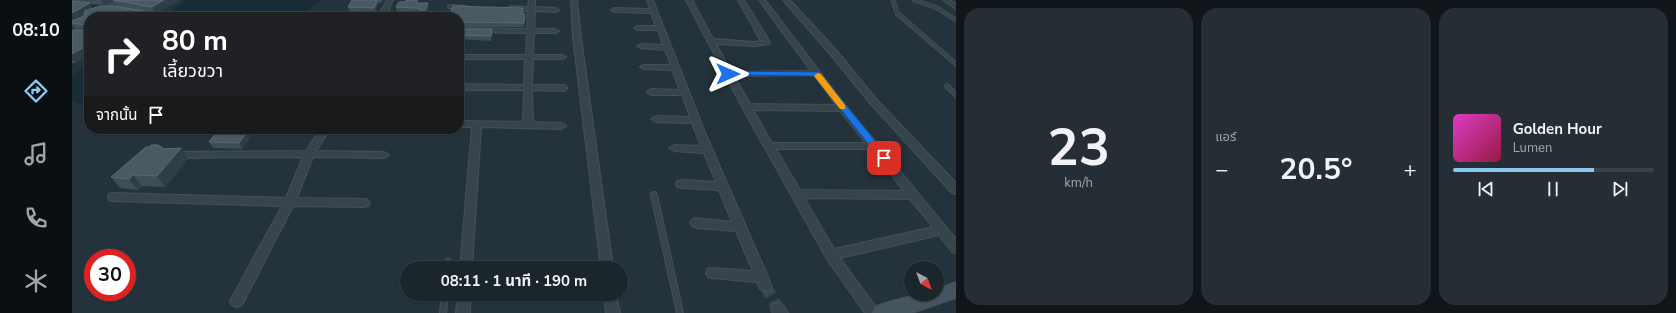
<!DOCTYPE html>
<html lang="th">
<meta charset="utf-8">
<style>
:root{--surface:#1b262c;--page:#242e34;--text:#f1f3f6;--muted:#a0a5a9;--line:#394348;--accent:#8cc9f3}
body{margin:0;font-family:"Nunito Sans","Noto Sans Thai",sans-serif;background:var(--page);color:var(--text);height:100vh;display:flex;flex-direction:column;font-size:15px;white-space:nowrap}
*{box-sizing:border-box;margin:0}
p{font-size:13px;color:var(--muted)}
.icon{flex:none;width:22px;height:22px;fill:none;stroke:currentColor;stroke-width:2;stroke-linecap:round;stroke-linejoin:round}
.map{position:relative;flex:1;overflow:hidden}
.drawer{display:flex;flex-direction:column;gap:8px;padding:8px;background:#0f1518;width:720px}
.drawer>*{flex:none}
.hud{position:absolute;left:12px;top:12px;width:380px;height:122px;border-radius:16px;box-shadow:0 1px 3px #0004,0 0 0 1px var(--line);background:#202124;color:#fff;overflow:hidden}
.needle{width:26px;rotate:139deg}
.controls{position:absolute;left:832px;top:261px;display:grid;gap:8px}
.controls a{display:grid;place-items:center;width:40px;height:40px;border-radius:50%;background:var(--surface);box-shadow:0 1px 3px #0004,0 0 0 1px var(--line);font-size:20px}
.speed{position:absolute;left:12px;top:249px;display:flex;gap:8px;font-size:20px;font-weight:700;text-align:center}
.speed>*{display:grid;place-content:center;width:52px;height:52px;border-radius:50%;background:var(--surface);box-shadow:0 1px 3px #0004,0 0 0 1px var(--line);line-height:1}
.speed .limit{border:6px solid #d22;background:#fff;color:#111}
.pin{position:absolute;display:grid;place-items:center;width:34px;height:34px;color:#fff;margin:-17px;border-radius:8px;box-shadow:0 2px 6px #0006}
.me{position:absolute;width:44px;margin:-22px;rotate:90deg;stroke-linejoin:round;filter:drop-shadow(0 0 3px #0008)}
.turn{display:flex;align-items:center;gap:14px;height:84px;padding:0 12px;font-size:18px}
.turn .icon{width:52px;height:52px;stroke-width:2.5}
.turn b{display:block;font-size:28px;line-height:34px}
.then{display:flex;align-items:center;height:38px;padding:0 12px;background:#0003;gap:8px;font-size:15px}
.big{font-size:30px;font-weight:700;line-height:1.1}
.drawer .card{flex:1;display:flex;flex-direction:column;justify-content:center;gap:6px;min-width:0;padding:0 14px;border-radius:16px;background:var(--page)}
.drawer .dial{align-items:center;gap:0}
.dial b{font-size:52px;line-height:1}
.song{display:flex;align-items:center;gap:12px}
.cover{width:48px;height:48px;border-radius:6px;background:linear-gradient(135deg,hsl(310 70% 55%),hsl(340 70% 35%))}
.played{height:4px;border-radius:2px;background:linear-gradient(90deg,var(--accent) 70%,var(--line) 70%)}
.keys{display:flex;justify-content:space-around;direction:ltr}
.heat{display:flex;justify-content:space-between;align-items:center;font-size:22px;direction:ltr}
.drawer .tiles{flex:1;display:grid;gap:8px;grid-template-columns:repeat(3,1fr)}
.trip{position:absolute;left:328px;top:261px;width:228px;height:40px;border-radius:20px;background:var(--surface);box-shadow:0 1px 3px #0004,0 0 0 1px var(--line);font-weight:700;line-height:40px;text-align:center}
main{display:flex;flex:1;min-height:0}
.tabs{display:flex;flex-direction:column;width:72px;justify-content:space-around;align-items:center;background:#0b0f12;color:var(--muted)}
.tabs .icon{width:28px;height:28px}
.tabs .on{color:var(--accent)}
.tabs b{font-size:18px;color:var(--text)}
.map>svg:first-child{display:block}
.water{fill:#182c38}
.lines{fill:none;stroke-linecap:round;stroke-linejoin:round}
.minor-tunnel{stroke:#394850;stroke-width:12;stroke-dasharray:12 6;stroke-linecap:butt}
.service-far2-casing{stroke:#445057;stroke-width:5}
.service-far1-casing{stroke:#445057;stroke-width:6}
.service-casing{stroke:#445057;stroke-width:8}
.minor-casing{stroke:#445057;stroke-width:2}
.secondary-casing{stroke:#445057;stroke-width:2}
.service-far2{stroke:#38444b;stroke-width:3.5}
.service-far1{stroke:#38444b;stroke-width:4.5}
.service{stroke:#38444b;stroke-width:6}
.minor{fill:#38444b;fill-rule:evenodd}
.secondary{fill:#46545e;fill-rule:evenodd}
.wall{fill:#3c4e57;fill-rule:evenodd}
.shaded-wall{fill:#2d3e47}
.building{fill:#495a63;stroke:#596a73}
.route{fill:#1a73e8;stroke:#114b97}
.slow{fill:#f59e0b}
</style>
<main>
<nav class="tabs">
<b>08:10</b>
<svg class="icon on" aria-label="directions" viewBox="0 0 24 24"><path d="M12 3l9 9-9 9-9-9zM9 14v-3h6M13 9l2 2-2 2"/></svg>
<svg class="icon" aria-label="music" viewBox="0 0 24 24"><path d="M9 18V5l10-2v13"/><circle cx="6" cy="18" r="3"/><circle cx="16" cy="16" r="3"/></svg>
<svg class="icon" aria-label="phone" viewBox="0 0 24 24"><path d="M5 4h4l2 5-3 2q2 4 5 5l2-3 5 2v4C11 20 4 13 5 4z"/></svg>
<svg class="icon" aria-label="climate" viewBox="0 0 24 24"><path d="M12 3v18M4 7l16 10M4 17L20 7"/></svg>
</nav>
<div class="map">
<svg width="884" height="313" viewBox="0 0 884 313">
<rect width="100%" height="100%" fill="#24333b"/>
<path class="water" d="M115,0H250L228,17H89Z
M17,64V108L0,101V75Z"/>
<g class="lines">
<path class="minor-tunnel" d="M693,285L706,309"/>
<defs>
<path id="service-far2" d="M821,0L825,13L884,64
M842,0L865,8L884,20"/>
<path id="service-far1" d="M875,86L884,95"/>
<path id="service" d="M582,195L608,313
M376,262V268
M371,313L373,294"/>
<path id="minor" d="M46,0H54L25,17H17Z
M315,0H321L315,13L332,14L334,15L335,17L269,16L266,14L269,12L308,13Z
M457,0H463V7L484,8L487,10L484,12L463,11L462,29H483L487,31L483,33H462L461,55H490L494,57L490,59H461L460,85H492L496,88L492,91L460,90L461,122L489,123L494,126L489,129L409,127L400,268H388L400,127H387V121L451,122L452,90H387V84L452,85L453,59H387V55H454L455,33L387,32V28L455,29L456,11L439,10L436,8L439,6L456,7Z
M499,0H505L509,38L541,268H529L501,38Z
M575,0H581L634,135L696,277L699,285L698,289L693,291L688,289L685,282L640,278L636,277L634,273L636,269L640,268L681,271L664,231L624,228L620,226L618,223L620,220L624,218L660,222L647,190L609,188L605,187L604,184L605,181L609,180L644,182L632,153L602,151L597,148L602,145L629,146L620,123L584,122L579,119L584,116L618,117L610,95H579L575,92L579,89L608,90L600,70L572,69L568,67L572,65H599L593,50L569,48L565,46L569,44L591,45L586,30H566L562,28L566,26H584L579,13L542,12L539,10L542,8L578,9Z
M614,0H620L641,39L683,42L689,41L666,0H672L698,42L697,44L683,46L644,44L659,72L739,71L687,0H693L774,106L884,239V253L880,252L867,235L768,258L808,313H793L755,259L670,107ZM742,75L764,105L678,104L662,76ZM681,110L768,111L794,143H700ZM704,149H799L832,191L728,190ZM732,198L838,199L861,227L762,249Z
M711,0H718L764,50L804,99L884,183V194L880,193L798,103L758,54Z
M871,0H878L884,4V9Z
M378,5L395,6L398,8L395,10L376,8V6Z
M61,11L81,14L84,16L74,17L59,14V12Z
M248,129H258L244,151L312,152L317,155L312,158L241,157L225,198L292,199L296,200L298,203L296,206L292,207L221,206L170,305L165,307L160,305L158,301L210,206L41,201L37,200L36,197L37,194L41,193L214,198L231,157L100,158L95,155L100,152L234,151Z
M386,294H398V313H384Z
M532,294H544L548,313H534Z
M706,303L711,305L716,313H701L699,309L701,305Z"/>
<path id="secondary" d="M884,282V298L840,313H800L802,307C822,299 844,294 865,294V289Z"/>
</defs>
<use href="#service-far2" class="service-far2-casing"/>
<use href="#service-far1" class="service-far1-casing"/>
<use href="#service" class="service-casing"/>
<use href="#minor" class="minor-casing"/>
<use href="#secondary" class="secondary-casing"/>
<use href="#service-far2" class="service-far2"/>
<use href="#service-far1" class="service-far1"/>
<use href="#service" class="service"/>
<use href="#minor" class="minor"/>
<use href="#secondary" class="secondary"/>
</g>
<path class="wall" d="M1,0H108L84,14L73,12L76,17H17V55L3,63H0V30H3L0,25V1H2ZM41,1L45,7L21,9L18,4L33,5Z
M280,0H311L309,3H307L303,11H277L276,7Z
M347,0L346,3H356L357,8L352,17H320V16L346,13L325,12L324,7L333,2Z
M453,14L452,27H387V17Z
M387,29H420L419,41L390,39L388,49H387Z
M123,129H135L133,131L124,130Z
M147,129H203L201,133H181L170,149L141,148L137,142Z
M109,148L116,159L93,187L70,186L66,190L48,188L39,177L92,149Z"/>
<path class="shaded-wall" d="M29,0H43H41V1L33,5Z
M92,0H108L84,14L80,7Z
M306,0L307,3L303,11L302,8Z
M345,0H347L344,7V3Z
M18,3L22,11L0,23V13Z
M356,3L357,8L352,17H350Z
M72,11L76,17H62Z
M299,13L300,17H290L291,16Z
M389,35L390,39L388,49L387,44Z
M17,43V55L3,63L0,59V54Z
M177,129H179L181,133L170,149L167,143Z
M199,129H203L201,133Z
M109,148L116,159L93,187L85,176Z
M61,175L70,186L66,190L57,179Z"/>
<path class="building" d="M41,0H92L80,7Z
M280,0H306L302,8L276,7Z
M334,0H345L344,3H356L350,17H324V16H320L321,13L349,12V10L345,8L324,7L327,2H333Z
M0,1L18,3L0,13Z
M28,6H41L72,11L62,17H17V43L12,46H14L0,54V30L13,31V25L0,23V21L12,16L13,11Z
M381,6L451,8L450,13L453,14L452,23L387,22V17H377Z
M273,13H299L298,15L291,16L290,17H271Z
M387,29H420L419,36L389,35L387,44Z
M147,129H177L167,143L137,142Z
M79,145H86L92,149L109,148L85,176L61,175L57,179L39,177L74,147H77Z"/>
<path class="route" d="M656,71L747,72L817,158L812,161L809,160L742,76L653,75L652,74Z"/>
<path class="slow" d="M746,73L749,74L773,105V109H768L742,76Z"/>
</svg>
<div class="controls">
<a><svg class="needle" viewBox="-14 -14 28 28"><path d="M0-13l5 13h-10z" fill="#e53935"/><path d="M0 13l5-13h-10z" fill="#a0a5a9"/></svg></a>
</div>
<div class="speed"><div class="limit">30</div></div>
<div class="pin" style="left:812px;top:158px;background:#d93025"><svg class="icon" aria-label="arrive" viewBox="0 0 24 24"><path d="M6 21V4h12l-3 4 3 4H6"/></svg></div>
<svg class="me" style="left:656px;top:74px" viewBox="-20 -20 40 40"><path d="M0-17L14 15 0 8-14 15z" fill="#1a73e8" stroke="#fff" stroke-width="4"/></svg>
<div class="trip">08:11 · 1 นาที · 190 m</div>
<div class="hud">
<div class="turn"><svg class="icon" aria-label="right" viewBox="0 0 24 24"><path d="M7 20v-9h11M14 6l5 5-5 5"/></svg><div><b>80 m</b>เลี้ยวขวา</div></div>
<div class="then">จากนั้น<svg class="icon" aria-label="arrive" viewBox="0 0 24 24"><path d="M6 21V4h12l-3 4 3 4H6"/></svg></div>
</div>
</div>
<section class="drawer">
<div class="tiles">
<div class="card dial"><b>23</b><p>km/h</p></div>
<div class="card"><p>แอร์</p>
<div class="heat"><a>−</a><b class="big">20.5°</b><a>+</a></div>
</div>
<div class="card">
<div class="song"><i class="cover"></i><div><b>Golden Hour</b><p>Lumen</p></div></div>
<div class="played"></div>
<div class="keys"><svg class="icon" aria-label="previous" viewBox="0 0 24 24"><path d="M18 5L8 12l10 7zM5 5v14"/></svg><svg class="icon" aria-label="pause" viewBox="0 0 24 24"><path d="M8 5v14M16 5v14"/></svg><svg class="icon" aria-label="next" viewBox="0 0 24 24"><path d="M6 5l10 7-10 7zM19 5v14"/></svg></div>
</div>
</div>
</section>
</main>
